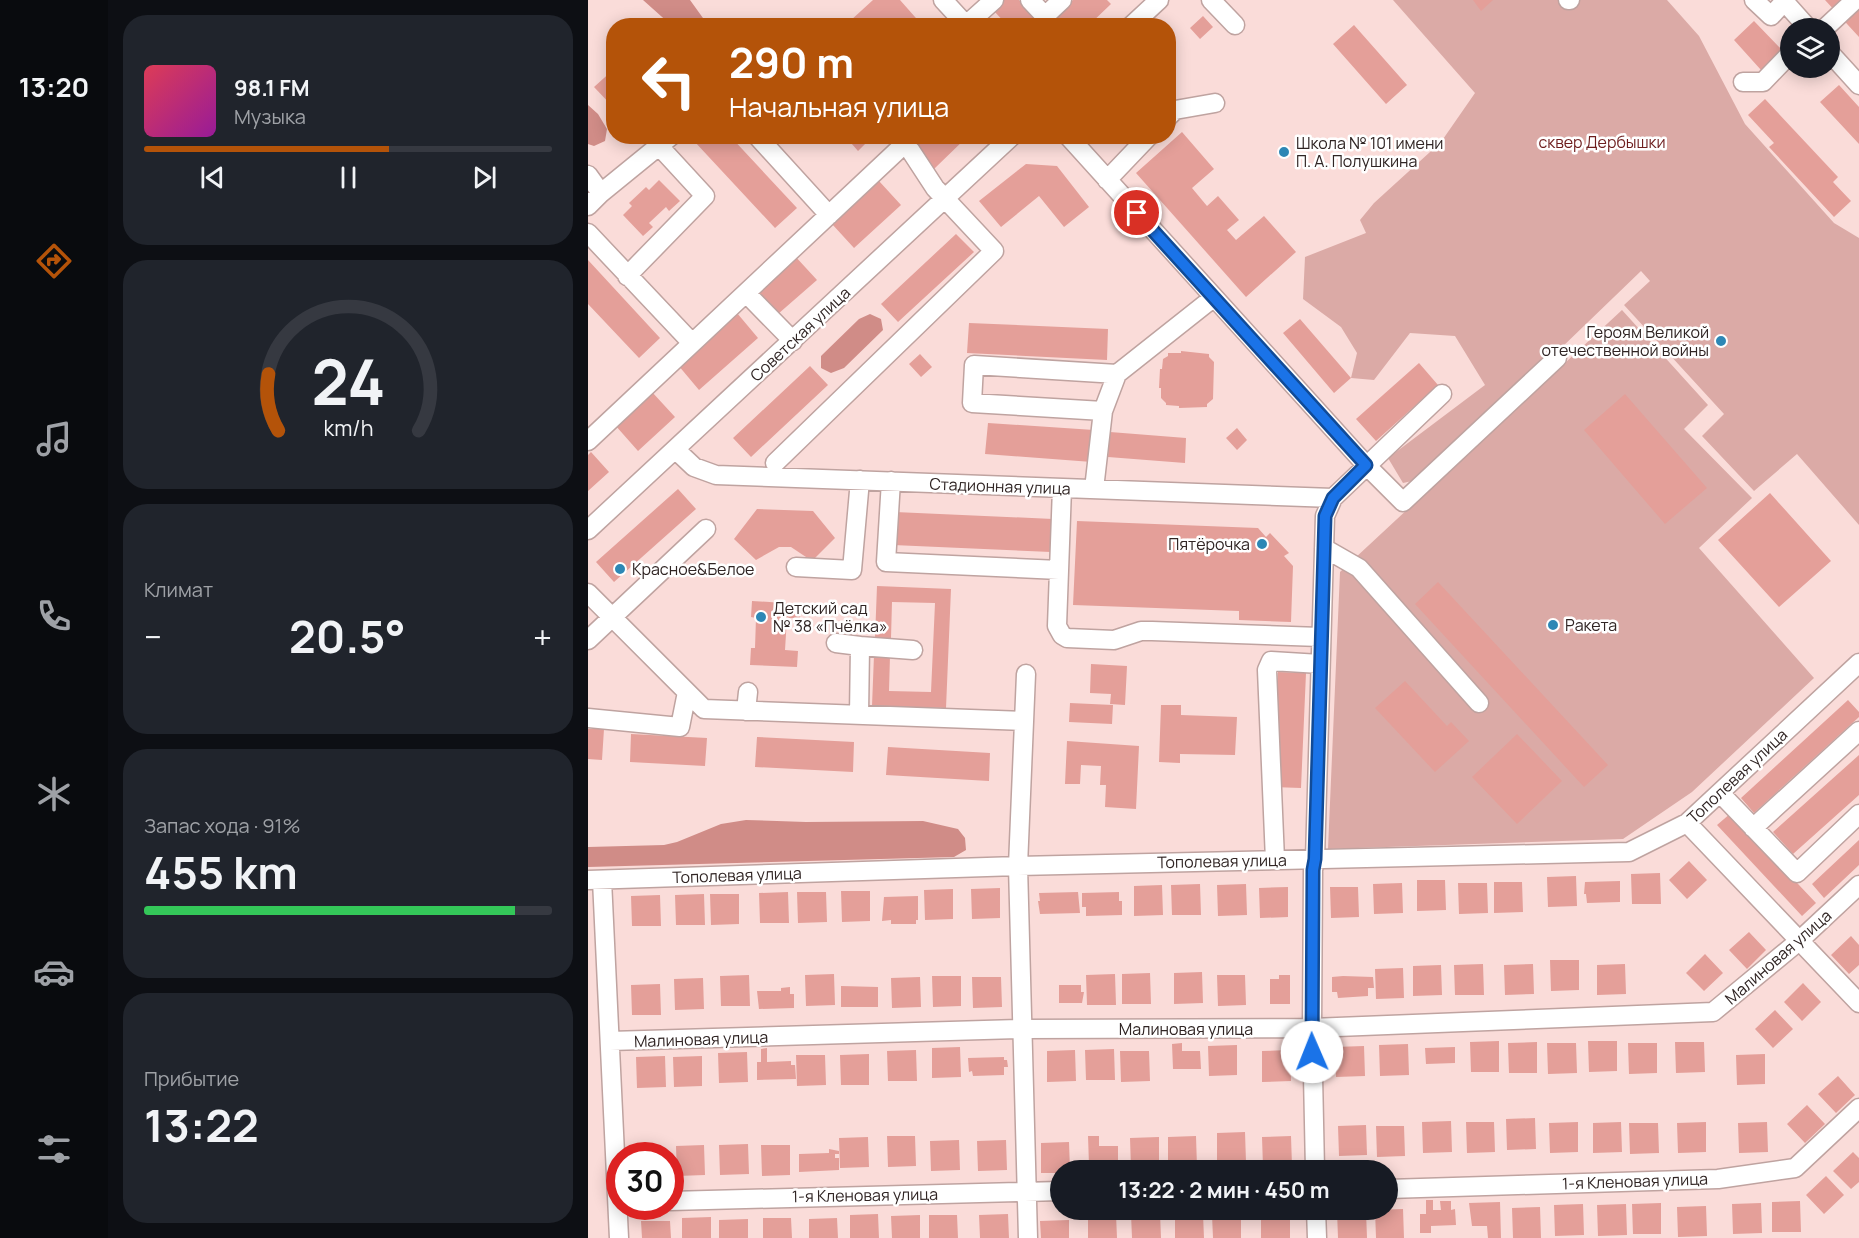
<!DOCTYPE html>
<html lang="ru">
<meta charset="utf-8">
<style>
:root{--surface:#171b24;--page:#20242c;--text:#f1f3f6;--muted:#9ea1a6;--line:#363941;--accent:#b45309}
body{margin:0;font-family:Manrope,sans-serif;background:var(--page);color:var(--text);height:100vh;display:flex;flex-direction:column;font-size:22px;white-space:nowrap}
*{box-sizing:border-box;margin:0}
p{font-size:20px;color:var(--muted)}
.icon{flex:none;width:33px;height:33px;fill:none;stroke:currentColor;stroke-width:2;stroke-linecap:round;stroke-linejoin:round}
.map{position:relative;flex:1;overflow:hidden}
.sheet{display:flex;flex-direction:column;gap:15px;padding:15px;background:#0d0f14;width:480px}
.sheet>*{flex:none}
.guide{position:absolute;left:18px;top:18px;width:570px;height:126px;border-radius:24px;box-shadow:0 3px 15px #0003;background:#b45309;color:#fff;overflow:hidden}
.buttons{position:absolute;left:1192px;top:18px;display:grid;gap:12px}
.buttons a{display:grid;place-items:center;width:60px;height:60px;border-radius:50%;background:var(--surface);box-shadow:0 3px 15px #0003;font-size:30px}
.speed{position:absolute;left:18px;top:1142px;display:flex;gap:12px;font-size:30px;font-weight:700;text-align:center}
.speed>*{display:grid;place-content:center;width:78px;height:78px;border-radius:50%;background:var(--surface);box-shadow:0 3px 15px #0003;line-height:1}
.speed .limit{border:9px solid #d22;background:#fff;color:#111}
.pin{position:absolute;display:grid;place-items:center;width:51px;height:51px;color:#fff;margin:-26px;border:3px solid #fff;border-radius:50%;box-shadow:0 2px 6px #0007}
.me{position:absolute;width:66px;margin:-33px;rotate:359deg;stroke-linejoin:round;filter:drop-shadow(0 0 4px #0008)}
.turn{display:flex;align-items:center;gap:21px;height:126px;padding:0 24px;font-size:27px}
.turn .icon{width:78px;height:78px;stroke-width:2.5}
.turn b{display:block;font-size:42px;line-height:51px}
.big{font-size:45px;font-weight:700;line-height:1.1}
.sheet .card{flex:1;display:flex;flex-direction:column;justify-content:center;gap:9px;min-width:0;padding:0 21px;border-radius:24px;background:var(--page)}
.sheet .dial{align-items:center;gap:0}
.dial svg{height:156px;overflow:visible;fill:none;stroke:var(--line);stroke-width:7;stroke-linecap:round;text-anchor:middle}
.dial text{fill:var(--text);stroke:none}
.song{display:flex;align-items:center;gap:18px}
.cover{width:72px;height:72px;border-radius:9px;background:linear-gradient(135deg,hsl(350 70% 55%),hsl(300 70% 35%))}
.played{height:6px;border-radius:3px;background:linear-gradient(90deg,var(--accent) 60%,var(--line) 60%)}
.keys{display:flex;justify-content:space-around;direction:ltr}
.heat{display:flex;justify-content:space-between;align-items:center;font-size:33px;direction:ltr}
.charge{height:9px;border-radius:4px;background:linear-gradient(90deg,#34c759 91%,var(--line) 0)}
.trip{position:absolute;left:462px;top:1160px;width:348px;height:60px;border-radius:30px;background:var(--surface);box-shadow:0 3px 15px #0003;font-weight:700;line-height:60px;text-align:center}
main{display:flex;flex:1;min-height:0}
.menu{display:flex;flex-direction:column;width:108px;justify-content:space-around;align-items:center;background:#090b0e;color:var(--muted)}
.menu .icon{width:42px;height:42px}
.menu .current{color:var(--accent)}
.menu b{font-size:27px;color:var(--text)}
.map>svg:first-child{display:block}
.green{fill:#dbaaa6}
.forest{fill:#d08c87}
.building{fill:#e49f99}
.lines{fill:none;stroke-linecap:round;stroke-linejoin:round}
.minor-casing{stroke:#bfa3a0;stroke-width:21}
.minor{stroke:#fff;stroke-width:18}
.route-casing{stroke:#114b97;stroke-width:15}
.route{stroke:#1a73e8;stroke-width:10}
.poi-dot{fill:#2d87b5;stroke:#fff;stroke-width:2}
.labels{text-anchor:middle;stroke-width:5;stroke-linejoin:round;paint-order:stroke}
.park-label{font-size:16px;fill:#6e1e1e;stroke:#fff}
.poi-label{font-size:16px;fill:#302524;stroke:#fff;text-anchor:start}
.street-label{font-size:16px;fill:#302524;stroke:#fff}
</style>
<main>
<nav class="menu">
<b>13:20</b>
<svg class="icon current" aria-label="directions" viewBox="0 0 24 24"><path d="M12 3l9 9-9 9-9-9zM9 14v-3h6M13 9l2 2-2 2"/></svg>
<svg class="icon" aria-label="music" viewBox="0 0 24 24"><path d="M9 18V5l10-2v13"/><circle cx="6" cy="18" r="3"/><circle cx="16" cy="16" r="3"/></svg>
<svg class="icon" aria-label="phone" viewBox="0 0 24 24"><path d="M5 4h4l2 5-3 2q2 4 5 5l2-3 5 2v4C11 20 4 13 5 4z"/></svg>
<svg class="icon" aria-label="climate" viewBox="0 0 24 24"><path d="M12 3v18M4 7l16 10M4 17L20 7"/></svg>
<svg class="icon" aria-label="car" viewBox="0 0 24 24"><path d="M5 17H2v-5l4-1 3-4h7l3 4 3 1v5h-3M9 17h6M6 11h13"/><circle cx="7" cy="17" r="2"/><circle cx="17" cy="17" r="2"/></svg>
<svg class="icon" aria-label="filters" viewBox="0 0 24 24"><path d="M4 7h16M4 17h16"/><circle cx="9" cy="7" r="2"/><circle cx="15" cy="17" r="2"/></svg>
</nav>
<section class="sheet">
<div class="card">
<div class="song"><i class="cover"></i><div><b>98.1 FM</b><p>Музыка</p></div></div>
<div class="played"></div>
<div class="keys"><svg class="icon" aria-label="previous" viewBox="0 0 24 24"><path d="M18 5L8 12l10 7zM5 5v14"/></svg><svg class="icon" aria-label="pause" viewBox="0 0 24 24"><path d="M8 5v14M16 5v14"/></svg><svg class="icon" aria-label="next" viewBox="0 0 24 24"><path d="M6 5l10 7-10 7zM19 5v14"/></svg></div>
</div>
<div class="card dial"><svg viewBox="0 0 100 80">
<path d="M14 69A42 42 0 1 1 86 69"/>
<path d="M14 69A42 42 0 0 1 9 40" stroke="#b45309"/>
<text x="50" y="56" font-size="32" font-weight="700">24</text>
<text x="50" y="72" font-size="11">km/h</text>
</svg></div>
<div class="card"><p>Климат</p>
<div class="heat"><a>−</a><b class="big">20.5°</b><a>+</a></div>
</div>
<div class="card"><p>Запас хода · 91%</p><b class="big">455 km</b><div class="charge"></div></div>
<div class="card"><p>Прибытие</p><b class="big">13:22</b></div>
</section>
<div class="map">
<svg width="1271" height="1238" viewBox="0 0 1271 1238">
<rect width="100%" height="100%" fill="#fadcd9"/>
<path class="green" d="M805,0H1079L1111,36L1157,124L1246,223L1271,238V525L1209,454L1166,491L1114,436L1136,414L1036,305L1062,281L1053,271L838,478L815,483L800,458L897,385L867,336L822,333L786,380L763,378L769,353L753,327L715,299L717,257L778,233L772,220L786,203L853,142L887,93Z
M1034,310L1120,405L1096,429L1164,498L1111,548L1226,678L1104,792L1035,839L740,849L752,572Z"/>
<path class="forest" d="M55,0H102L120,25H83Z
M0,105L10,114L19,129L17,141L6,146L0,144Z
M282,314L293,319L295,330L256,368L243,373L233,368V356L271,319Z
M158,820L218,822L335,821L370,829L377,838L378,850L366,857L0,867V847L76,845L89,842L133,824Z"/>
<path class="building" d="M285,0H312L335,26H266L262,21Z
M415,0H431L455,26H420L405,10Z
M485,0H519L523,4L500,26H459Z
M885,0H905L893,11Z
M1237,0H1271V37Z
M615,16L625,27L612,39L602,28Z
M1166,21L1194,50L1173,70L1146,40Z
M766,25L819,85L798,104L745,44Z
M26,69V108L6,87Z
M1251,85L1271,107V144L1232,102Z
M1177,99L1250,177L1245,182L1263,201L1246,217L1181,147L1186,143L1160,115Z
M594,132L626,169L604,188L619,206L630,196L651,220L639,230L648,240L676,216L708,252L658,297L548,173Z
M110,136H142L209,208L187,228L106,141Z
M257,136H285L270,151Z
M337,136H380L346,169L326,147Z
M438,164L469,166L501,207L476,227L451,196L413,227L391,201Z
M71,180L92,201L81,211L78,207L61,223L65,227L55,236L35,215L44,206L41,203L58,187L61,190Z
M291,181L313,205L266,248L244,224Z
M368,234L386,252L310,322L293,304Z
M206,255L229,280L190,314L168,289Z
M0,260L72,338L51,358L0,304Z
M149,313L170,338L111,390L90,365Z
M712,319L763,378L746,393L695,333Z
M381,323L520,329L519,360L379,353Z
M593,351L621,354V357L626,362L625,399L619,404V407L591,408V406L578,405V403L573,398V388H571L572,369H574L575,359L580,356V353H593Z
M332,354L344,367L333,377L321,364Z
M831,363L850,385L788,441L768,419Z
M222,366L240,385L163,457L145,438Z
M64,392L87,417L50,451L27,425Z
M1037,394L1119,488L1077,524L996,430Z
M400,423L506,430L504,462L397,454Z
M649,428L659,440L649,450L638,438Z
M522,432L598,438L597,463L520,457Z
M3,452L21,472L0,491V455Z
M90,489L108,509L26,582L8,562Z
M1182,493L1243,561L1191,607L1130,540Z
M169,509L225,511L247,538L224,561L203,547H191L168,560L146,539Z
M307,512L465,519L463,552L305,545Z
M489,521L670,528L678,537L682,533L701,553L696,556L705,566L703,622L651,620V611L485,605Z
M850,582L1020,765L996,787L827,604Z
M289,586L363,589L358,708L284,706L286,655L302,656L301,691L343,692L347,603L304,602L303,638H287Z
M164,601L213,604L212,618H199L197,650L210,651L209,667L162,665L163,648H167L168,618L163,617Z
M503,664L539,666L537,705L522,704L523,694L502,693Z
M690,672L718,673L713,788L685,787Z
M817,681L859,726L863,722L881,741L847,772L787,708Z
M1260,700L1271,712V717L1166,813L1153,798Z
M482,703L525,705L524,724L481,722Z
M573,705H593V715L649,717L647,755L592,754V763L571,762Z
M0,729H16L14,760L0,759Z
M43,734L119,738L117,766L42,762Z
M929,734L974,781L929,824L884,777Z
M169,737L266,742L265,772L167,767Z
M479,741L551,746L548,809L517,807L518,785H512L513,766L493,765L492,784H477Z
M300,747L402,753L401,781L298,775Z
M1271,755V795L1205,854L1185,832Z
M1143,813L1228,903L1214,916L1129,825Z
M1271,840V865L1236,898L1224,884Z
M1101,861L1119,880L1099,899L1081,880Z
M1072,873L1073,904H1044L1043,874Z
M988,876L989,906L960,907L959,877Z
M829,880H857L858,910L829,911Z
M1032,881V902L999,903L998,894H996L997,882Z
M906,882H934L935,912L906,913Z
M814,883L815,913L786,914L785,884Z
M870,883H899L900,913L871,914Z
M612,884L613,915H584L583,885Z
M658,884L659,915L630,916L629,885Z
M574,885L575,915L546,916V886Z
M700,887V917L672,918L671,888Z
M742,887H770L771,917L743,918Z
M412,888V918L384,919L383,889Z
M365,889V919L337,920L336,890Z
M253,891H282V921L254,922Z
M200,892L201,923H172L171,893Z
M209,892H238L239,922L210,923Z
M490,892L492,913L452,914L450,901H452L451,893Z
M531,892V901H534V915L498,916V907H494V893Z
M116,894L117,925H88L87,895Z
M122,894H151V924L123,925Z
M72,895L73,926H44L43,896Z
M330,896V920H328V924H303V920L294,921L296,897Z
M1161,932L1178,950L1159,969L1141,950Z
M1263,936L1271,945V965L1261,974L1243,955Z
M1117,954L1135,973L1116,991L1098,973Z
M962,960H991V990L963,991Z
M895,964L896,995H867L866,965Z
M945,964L946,994L917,995L916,965Z
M1037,964L1038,994L1009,995V965Z
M853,965L854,995L825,996V966Z
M815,968L816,998L788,999L787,969Z
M614,972L615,1003L586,1004V973Z
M562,973L563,1004H534V974Z
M246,974L247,1005L218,1006L217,975Z
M527,974L528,1005H499L498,975Z
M161,975L162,1006H133L132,976Z
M629,975H657L658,1005L630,1006Z
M691,975H702V1004H682V979H691Z
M344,976H373V1006L345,1007Z
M755,976L785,977L786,988H780V996L750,998L749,992H744V977Z
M332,977L333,1007L304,1008L303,978Z
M384,977H413L414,1007L385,1008Z
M115,978L116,1009L87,1010L86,979Z
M1215,983L1233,1002L1214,1021L1196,1002Z
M72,984L73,1015H44L43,985Z
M471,985H493V992H496L494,1003H471Z
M253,986L290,987V1007H253Z
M202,987V994H206V1008L171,1009L169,991H193V988Z
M1187,1010L1205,1029L1185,1048L1167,1029Z
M911,1041V1072H883L882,1042Z
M1000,1041H1029V1071L1001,1072Z
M949,1042V1073H921L920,1043Z
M1087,1042H1116L1117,1072L1088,1073Z
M594,1043V1051H612L613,1069H585L584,1044Z
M959,1043H988L989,1073L960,1074Z
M1040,1043H1069V1073L1041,1074Z
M820,1044L821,1075L792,1076L791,1045Z
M649,1045V1075L621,1076L620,1046Z
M776,1046L777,1076L748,1077L747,1047Z
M372,1047L373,1077L344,1078V1048Z
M867,1047V1063L838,1064L837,1048Z
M179,1048V1062L203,1061V1065H207L208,1079L169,1080V1062H173V1049Z
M526,1049L527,1080H498L497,1050Z
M328,1050L329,1081H300L299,1051Z
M487,1050L488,1081L459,1082V1051Z
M702,1050L703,1081L674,1082V1051Z
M532,1051H561L562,1081L533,1082Z
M159,1052L160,1082L131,1083L130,1053Z
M281,1054V1085H253L252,1055Z
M1177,1054V1084L1149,1085L1148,1055Z
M208,1055H237L238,1085L209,1086Z
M77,1056L78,1087L49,1088L48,1057Z
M114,1056V1086L86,1087L85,1057Z
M416,1057V1060H419L420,1067H416V1075L385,1076L384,1071L381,1072L380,1058Z
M1250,1076L1267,1095L1248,1113L1230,1094Z
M1219,1105L1237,1124L1217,1143L1199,1124Z
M947,1118L948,1149L919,1150L918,1119Z
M863,1121L864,1152L835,1153L834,1122Z
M878,1122H906L907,1152L879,1153Z
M990,1122V1152L962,1153L961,1123Z
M1033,1122L1034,1152L1005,1153V1123Z
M1118,1122V1152L1090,1153L1089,1123Z
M1179,1122L1180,1152L1151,1153L1150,1123Z
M1041,1123H1070L1071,1153L1042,1154Z
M778,1125L779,1155L751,1156L750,1126Z
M788,1126H816L817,1156L789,1157Z
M657,1132L658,1162L629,1163V1133Z
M299,1136H327L328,1166L300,1167Z
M500,1136H511V1146H530V1164L501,1165Z
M608,1136L609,1167H580V1137Z
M703,1136L704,1166L675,1167L674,1137Z
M280,1137L281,1167L252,1168L251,1138Z
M571,1137V1167L543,1168L542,1138Z
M371,1140L372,1170L343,1171L342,1141Z
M418,1140L419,1170L390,1171L389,1141Z
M481,1142L482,1170H472V1173H453V1143Z
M160,1144L161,1174L132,1175L131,1145Z
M116,1145L117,1175L89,1176L88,1146Z
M173,1145H202V1175L174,1176Z
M241,1149L251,1151V1154H247V1158H251V1170L211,1172V1154L241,1153Z
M76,1150V1155H48V1151Z
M1265,1152L1271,1158V1182L1263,1189L1245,1171Z
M1238,1176L1256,1195L1236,1214L1218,1195Z
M838,1200H845V1210H853L852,1201H863V1210L867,1209L868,1225L843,1226V1233H832V1214H838Z
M1212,1201L1213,1232H1184V1202Z
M912,1202L913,1238H900L899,1226H884L881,1203Z
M1073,1203V1234H1045L1044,1204Z
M1173,1203L1174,1233L1145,1234L1144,1204Z
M995,1204L996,1235L967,1236L966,1205Z
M1038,1204L1039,1235L1010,1236L1009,1205Z
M1118,1206L1119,1236L1090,1237L1089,1207Z
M952,1207L953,1238H925L924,1208Z
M815,1209L816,1238H788L787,1210Z
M749,1211H778L779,1238H750Z
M572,1213L573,1238H544L543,1214Z
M290,1214L291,1238H262V1215Z
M420,1214L421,1238H392L391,1215Z
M528,1214L529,1238H500V1215Z
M615,1214L616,1238H587V1215Z
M332,1215V1238H304L303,1216Z
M341,1215H369L370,1238H341Z
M624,1215H653V1238H625Z
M123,1217V1238H94V1218Z
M175,1218H203L204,1238H175Z
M249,1218L250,1238H221V1219Z
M702,1218V1238H673V1219Z
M160,1219V1238H131V1220Z
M481,1220V1238H453L452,1221Z
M53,1221H82L83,1238H54Z"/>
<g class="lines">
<defs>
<path id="minor" d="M355,0L379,26
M442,0L457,16L474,0
M623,0L647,25
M980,0H982
M1166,0L1183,16L1196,2
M1195,0L1220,28
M377,26L406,0
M543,26L571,0
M1237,28L1267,0
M1242,53L1271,85
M1155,82H1175L1203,53
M580,117L587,110L627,103
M169,136L241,215
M480,136L778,465L815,502L969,358
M0,175L13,193
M519,180L561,136
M0,206L13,193L83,136
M0,233L104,343
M39,276L117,196L71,146
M158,293L205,341
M515,411L384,403L386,365L529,374
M0,441L325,136
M88,450L106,467L128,475L745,498
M187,463L406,251L347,188L313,136
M303,481L298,562L471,570
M474,488L469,626L474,635L479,638L526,640L553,631H564L732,637
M506,489L515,411L529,374L625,298
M0,530L424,136
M736,548L771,568L891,703
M208,567L264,570L272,480
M0,593L116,709L436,721
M0,640L118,529
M248,643L272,646L271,715
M272,646L325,650
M438,674L430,866L440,1238
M158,711L160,692
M0,718L92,727L99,692
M1132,793L1209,873L1271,814
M1099,823L1271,1003
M1165,828L1271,731
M687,860L679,670L683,661L732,664
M0,880L430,866L1041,852L1099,823L1271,663
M14,880L31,1238
M22,1041L434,1029L724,1028L1125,1012L1211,941L1271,885
M727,1170L724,1028L725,870L727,859L737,516L745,498L854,394
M800,1189L1130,1179L1207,1168L1271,1108
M82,1201L472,1191
M728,1209L729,1238"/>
</defs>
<use href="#minor" class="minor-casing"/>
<use href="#minor" class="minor"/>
</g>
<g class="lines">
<defs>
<path id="route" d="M549,213L778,465L745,498L737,516L727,859L725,870L724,1052"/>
</defs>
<use href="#route" class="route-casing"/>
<use href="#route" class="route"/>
</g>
<g class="poi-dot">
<circle cx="696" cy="152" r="6"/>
<circle cx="1133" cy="341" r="6"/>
<circle cx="674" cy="544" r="6"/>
<circle cx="32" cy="569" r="6"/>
<circle cx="173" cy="617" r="6"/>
<circle cx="965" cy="625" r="6"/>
</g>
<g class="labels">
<g class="park-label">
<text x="1014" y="148">сквер Дербышки</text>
</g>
<g class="poi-label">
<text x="708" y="149">Школа № 101 имени<tspan x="708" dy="18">П. А. Полушкина</tspan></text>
<text x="1121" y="338" text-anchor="end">Героям Великой<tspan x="1121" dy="18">отечественной войны</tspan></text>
<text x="662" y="550" text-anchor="end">Пятёрочка</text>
<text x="44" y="575">Красное&amp;Белое</text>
<text x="185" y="614">Детский сад<tspan x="185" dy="18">№ 38 «Пчёлка»</tspan></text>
<text x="977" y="631">Ракета</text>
</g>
<g class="street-label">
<text transform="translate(212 334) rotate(-43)" y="6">Советская улица</text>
<text transform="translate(412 486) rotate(2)" y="6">Стадионная улица</text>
<text transform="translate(1149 776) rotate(-43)" y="6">Тополевая улица</text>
<text transform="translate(634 861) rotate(-1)" y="6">Тополевая улица</text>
<text transform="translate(149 875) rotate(-2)" y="6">Тополевая улица</text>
<text transform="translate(1190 957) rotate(-41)" y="6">Малиновая улица</text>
<text x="598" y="1035">Малиновая улица</text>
<text transform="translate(113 1039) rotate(-2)" y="6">Малиновая улица</text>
<text transform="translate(1047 1181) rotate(-2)" y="6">1-я Кленовая улица</text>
<text transform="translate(277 1195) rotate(-1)" y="6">1-я Кленовая улица</text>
</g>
</g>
</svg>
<div class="buttons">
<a><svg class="icon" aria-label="layers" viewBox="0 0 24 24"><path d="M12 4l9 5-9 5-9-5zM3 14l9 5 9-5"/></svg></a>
</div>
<div class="speed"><div class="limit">30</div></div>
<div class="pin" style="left:549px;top:213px;background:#d93025"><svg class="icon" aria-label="arrive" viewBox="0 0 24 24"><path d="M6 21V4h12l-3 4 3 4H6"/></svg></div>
<svg class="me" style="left:724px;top:1052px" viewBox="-20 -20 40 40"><circle r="19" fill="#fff"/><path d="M0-13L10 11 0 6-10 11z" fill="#1a73e8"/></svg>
<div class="trip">13:22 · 2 мин · 450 m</div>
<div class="guide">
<div class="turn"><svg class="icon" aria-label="left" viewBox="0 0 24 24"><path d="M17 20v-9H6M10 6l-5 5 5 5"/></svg><div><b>290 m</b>Начальная улица</div></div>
</div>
</div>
</main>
